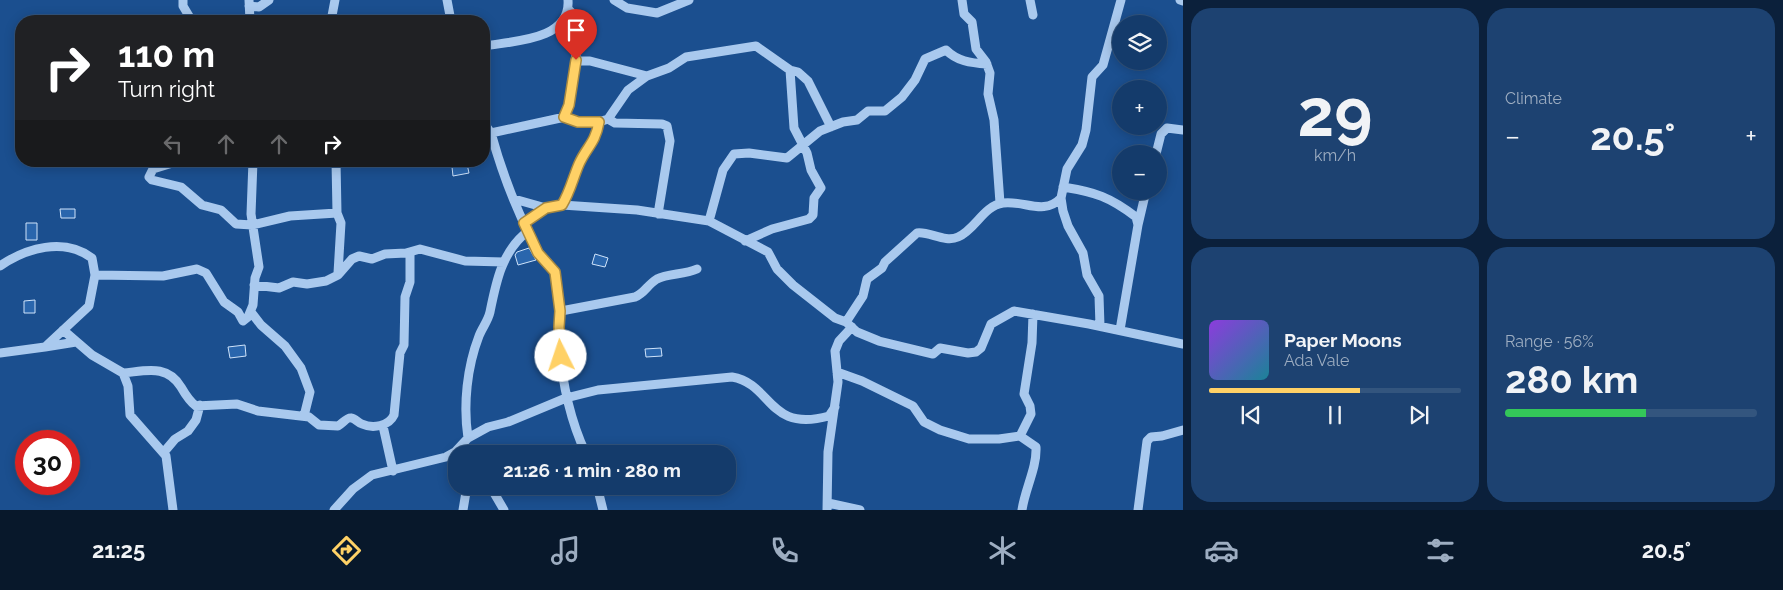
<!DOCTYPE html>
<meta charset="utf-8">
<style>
:root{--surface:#143b6b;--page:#1d4271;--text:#f1f3f6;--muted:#9dadc1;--line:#33557e;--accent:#ffd166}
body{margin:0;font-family:Raleway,sans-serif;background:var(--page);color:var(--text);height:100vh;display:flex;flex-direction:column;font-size:19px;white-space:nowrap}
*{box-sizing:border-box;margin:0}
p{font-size:16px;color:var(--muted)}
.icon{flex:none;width:28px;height:28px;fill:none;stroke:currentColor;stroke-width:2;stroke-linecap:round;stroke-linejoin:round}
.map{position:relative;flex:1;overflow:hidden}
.panel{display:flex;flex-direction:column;gap:8px;padding:8px;background:#0b203b;width:600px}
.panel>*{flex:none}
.top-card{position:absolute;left:15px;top:15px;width:475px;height:152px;border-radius:20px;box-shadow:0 2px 12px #0003,0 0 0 1px var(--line);background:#202124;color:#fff;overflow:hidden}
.fabs{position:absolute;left:1112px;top:15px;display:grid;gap:10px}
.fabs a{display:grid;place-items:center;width:55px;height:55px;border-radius:50%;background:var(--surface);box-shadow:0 2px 12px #0003,0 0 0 1px var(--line);font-size:25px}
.speed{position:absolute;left:15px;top:430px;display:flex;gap:10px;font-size:25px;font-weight:700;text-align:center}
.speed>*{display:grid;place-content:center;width:65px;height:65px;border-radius:50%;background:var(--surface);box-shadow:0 2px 12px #0003,0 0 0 1px var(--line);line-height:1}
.speed .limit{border:8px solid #d22;background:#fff;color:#111}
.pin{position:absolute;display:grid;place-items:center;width:42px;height:42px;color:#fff;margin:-51px -21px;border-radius:50% 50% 50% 0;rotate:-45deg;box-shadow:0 0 5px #0007}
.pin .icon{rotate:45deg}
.me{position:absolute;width:55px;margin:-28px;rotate:356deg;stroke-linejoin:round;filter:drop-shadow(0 0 4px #0008)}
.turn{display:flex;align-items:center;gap:18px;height:105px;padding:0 20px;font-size:22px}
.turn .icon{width:65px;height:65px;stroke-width:2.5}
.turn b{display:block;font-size:35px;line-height:42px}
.lanes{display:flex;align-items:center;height:48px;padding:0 20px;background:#0003;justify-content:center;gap:25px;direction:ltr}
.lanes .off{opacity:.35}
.big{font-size:38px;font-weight:700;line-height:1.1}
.panel .tile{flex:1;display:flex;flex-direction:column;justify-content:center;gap:8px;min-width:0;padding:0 18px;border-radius:20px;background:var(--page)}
.panel .dial{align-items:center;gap:0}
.dial b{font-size:65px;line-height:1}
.song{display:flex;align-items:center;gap:15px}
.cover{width:60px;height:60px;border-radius:8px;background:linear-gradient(135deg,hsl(270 70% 55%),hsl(190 70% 35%))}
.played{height:5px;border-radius:2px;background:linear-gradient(90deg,var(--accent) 60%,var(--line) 60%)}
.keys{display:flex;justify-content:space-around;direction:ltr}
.heat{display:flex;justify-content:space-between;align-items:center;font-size:28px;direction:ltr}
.charge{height:8px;border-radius:4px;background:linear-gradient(90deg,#34c759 56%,var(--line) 0)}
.panel .tiles{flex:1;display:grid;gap:8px;grid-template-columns:repeat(2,1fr)}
.trip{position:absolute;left:448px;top:445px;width:288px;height:50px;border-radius:20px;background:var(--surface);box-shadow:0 2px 12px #0003,0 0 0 1px var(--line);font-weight:700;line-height:50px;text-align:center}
.dock{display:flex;height:80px;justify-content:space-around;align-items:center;background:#08182b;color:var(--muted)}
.dock .icon{width:35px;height:35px}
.dock .on{color:var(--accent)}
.dock b{font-size:22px;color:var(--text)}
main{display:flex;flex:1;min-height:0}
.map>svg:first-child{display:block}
.building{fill:#2a66ad;stroke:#cfe3fa}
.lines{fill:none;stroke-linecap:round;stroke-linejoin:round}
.minor{stroke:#a9c9ee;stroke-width:9}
.route-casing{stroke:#a68842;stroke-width:12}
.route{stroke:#ffd166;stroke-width:9}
</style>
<main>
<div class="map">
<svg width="1183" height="510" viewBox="0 0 1183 510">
<rect width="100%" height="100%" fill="#1b4f8f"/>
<path class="building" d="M467,164L469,173L453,176L452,167Z
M60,209H75V218H61Z
M26,223H37V240H26Z
M529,248L536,260L518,265L515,255L517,252Z
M595,254L608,258L605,267L592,264Z
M35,300V313H24V301Z
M245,345L246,356L230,358L228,347Z
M661,348L662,356L646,357L645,349Z"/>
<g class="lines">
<path class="minor" d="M183,0V6L192,21
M249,0L250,21
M447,0L451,21
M614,0L627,8L657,13L689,0
M962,0L964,14L972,22L976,49L986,62L990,73L988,94L994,120L1000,203
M1030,0L1033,15
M1180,0L1183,1
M249,6L259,7L269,0
M331,21L335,0
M484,46C512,41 571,41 568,0
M576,61H590L647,76L669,68L686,57L756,46L790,70L798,72L808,81L831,127
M565,117L569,105L580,27L578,19L569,10
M608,119L628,90L647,76
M484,123L491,133C502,173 518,214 537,250C542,259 553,265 555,274C561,298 558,320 559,343C562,382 569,418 586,454
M491,133L565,117L578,122H599L608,119L615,123L662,124L667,126L670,141L658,214
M1156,154L1161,134L1167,128L1183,130
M179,161L153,169L149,177L152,180L181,187L202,205L221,210L236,224L252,225L290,216L337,213
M336,161L337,213L341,223L338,273
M1063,187C1095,192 1110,197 1136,217L1138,225
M514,199L546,208
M562,205C570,192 573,178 579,164C587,146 595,144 599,122
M709,221L723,170L734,154L749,153L787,158L820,131L843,122L857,120L868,111H885L902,97L915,80L925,59L946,50C957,61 970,63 987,64
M524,223L546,208L562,205L637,210L709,221L768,252L777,269L793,285L835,318L846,322L857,332L879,341L933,354L940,348L968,353L976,352L981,348L991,324L1014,311L1089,324L1183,344
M745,241L772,229L809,219L813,215L814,198L821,188L811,170L807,153L794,128L790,70
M0,266C26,248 64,237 92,258L95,275L89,306L45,347L0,353
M95,275L163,276L197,269L206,273L224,302L238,312L243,321L248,317L253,305L255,278L259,267L251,214L253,161
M254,285L279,288L293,282L307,284L326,281L338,275L352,259L359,256L372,259L385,254L406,253L420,249L465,261L504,262
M561,311L635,297C645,293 647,285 657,279C668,273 684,275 697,269
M251,312L261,325L285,346L301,368L310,392L304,416
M846,322L863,296L867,279L882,268L885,262L917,233C929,231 945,243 958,237C976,229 983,206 1003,203C1024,200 1044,216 1061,198
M1100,326L1099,296L1087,275L1083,253L1068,226L1063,211L1061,198L1067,169L1082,145L1086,130L1092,77L1103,65L1121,0
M63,330L92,355L123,373L128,386L130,415L166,456L173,510
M1120,330L1138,225L1146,191
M45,347L76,342
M837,372L862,381L913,406L924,422L940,430L969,439H999L1020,436L1036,447C1037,468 1025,489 1022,510
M123,373C146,371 167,364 181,387C185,394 189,401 196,406L237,404L258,411L309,417L319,425L338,426C342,424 347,417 351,418C355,418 358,423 362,424C373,429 389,426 394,415L400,353L404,345L405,297L410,282V252
M383,426L393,471
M1020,436L1031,414L1030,406L1024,394L1032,343L1033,314
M468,438C463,405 467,367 479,336C482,328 488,321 490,312C496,282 502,251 528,231
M164,452L175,439L188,431L196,420L200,405
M490,486L504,510
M597,486L603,510
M828,503L860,510
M334,510L353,489L372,475L446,457L455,452L468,438L488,427L508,422L566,398L598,390L732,377C773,384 767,433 829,416L835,407
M463,510L467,486
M827,510L828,452L838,382L835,351L839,341L852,327
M1138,510L1147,441L1151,437L1162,436L1183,430"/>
</g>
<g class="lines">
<defs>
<path id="route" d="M561,356L559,327L560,311L555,272L538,253L524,223L546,208L562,205C570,192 573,178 579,164C587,146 595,144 599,122H578L564,117L569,105L576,60"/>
</defs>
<use href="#route" class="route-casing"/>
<use href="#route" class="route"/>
</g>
</svg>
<div class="fabs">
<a><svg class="icon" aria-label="layers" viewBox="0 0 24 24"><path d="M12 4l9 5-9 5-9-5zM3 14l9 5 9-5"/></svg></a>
<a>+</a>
<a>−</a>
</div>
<div class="speed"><div class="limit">30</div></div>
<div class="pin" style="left:576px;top:60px;background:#d93025"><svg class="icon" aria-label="arrive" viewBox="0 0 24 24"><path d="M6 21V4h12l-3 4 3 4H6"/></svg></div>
<svg class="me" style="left:561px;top:356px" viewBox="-20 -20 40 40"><circle r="19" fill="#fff"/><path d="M0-13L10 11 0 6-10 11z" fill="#ffd166"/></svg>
<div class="trip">21:26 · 1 min · 280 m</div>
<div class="top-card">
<div class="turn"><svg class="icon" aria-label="right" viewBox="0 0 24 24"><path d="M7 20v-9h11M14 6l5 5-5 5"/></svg><div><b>110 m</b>Turn right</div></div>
<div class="lanes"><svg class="icon off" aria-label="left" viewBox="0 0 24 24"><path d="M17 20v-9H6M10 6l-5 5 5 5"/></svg><svg class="icon off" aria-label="ahead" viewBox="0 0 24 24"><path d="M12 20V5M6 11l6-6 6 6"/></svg><svg class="icon off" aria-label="ahead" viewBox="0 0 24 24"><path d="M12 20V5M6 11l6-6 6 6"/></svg><svg class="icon" aria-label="right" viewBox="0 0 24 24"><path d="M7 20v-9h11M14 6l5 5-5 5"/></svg></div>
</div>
</div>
<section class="panel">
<div class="tiles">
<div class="tile dial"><b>29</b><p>km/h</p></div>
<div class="tile"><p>Climate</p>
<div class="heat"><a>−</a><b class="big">20.5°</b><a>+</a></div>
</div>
<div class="tile">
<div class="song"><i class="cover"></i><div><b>Paper Moons</b><p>Ada Vale</p></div></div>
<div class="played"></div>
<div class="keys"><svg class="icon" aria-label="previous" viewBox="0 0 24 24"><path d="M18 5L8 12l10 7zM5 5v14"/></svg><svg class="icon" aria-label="pause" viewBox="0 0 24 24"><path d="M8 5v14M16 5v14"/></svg><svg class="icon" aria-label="next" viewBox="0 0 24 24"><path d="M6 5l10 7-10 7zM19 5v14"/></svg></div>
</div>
<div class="tile"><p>Range · 56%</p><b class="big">280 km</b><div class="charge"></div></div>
</div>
</section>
</main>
<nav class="dock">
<b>21:25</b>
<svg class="icon on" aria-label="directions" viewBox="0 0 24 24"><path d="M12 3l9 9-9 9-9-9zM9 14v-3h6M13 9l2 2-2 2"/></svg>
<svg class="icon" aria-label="music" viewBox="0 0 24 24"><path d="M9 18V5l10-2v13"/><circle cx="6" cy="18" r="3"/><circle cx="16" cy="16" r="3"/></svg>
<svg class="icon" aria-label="phone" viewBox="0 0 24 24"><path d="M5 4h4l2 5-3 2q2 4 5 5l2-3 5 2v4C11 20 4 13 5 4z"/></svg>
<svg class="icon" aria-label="climate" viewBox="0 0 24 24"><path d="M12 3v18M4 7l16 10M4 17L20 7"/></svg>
<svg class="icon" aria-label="car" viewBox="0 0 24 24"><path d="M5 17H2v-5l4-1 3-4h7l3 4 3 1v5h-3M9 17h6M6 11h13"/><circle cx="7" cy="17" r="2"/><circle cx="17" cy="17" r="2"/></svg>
<svg class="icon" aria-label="filters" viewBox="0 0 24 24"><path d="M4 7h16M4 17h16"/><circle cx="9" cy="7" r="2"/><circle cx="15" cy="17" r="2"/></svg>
<b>20.5°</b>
</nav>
